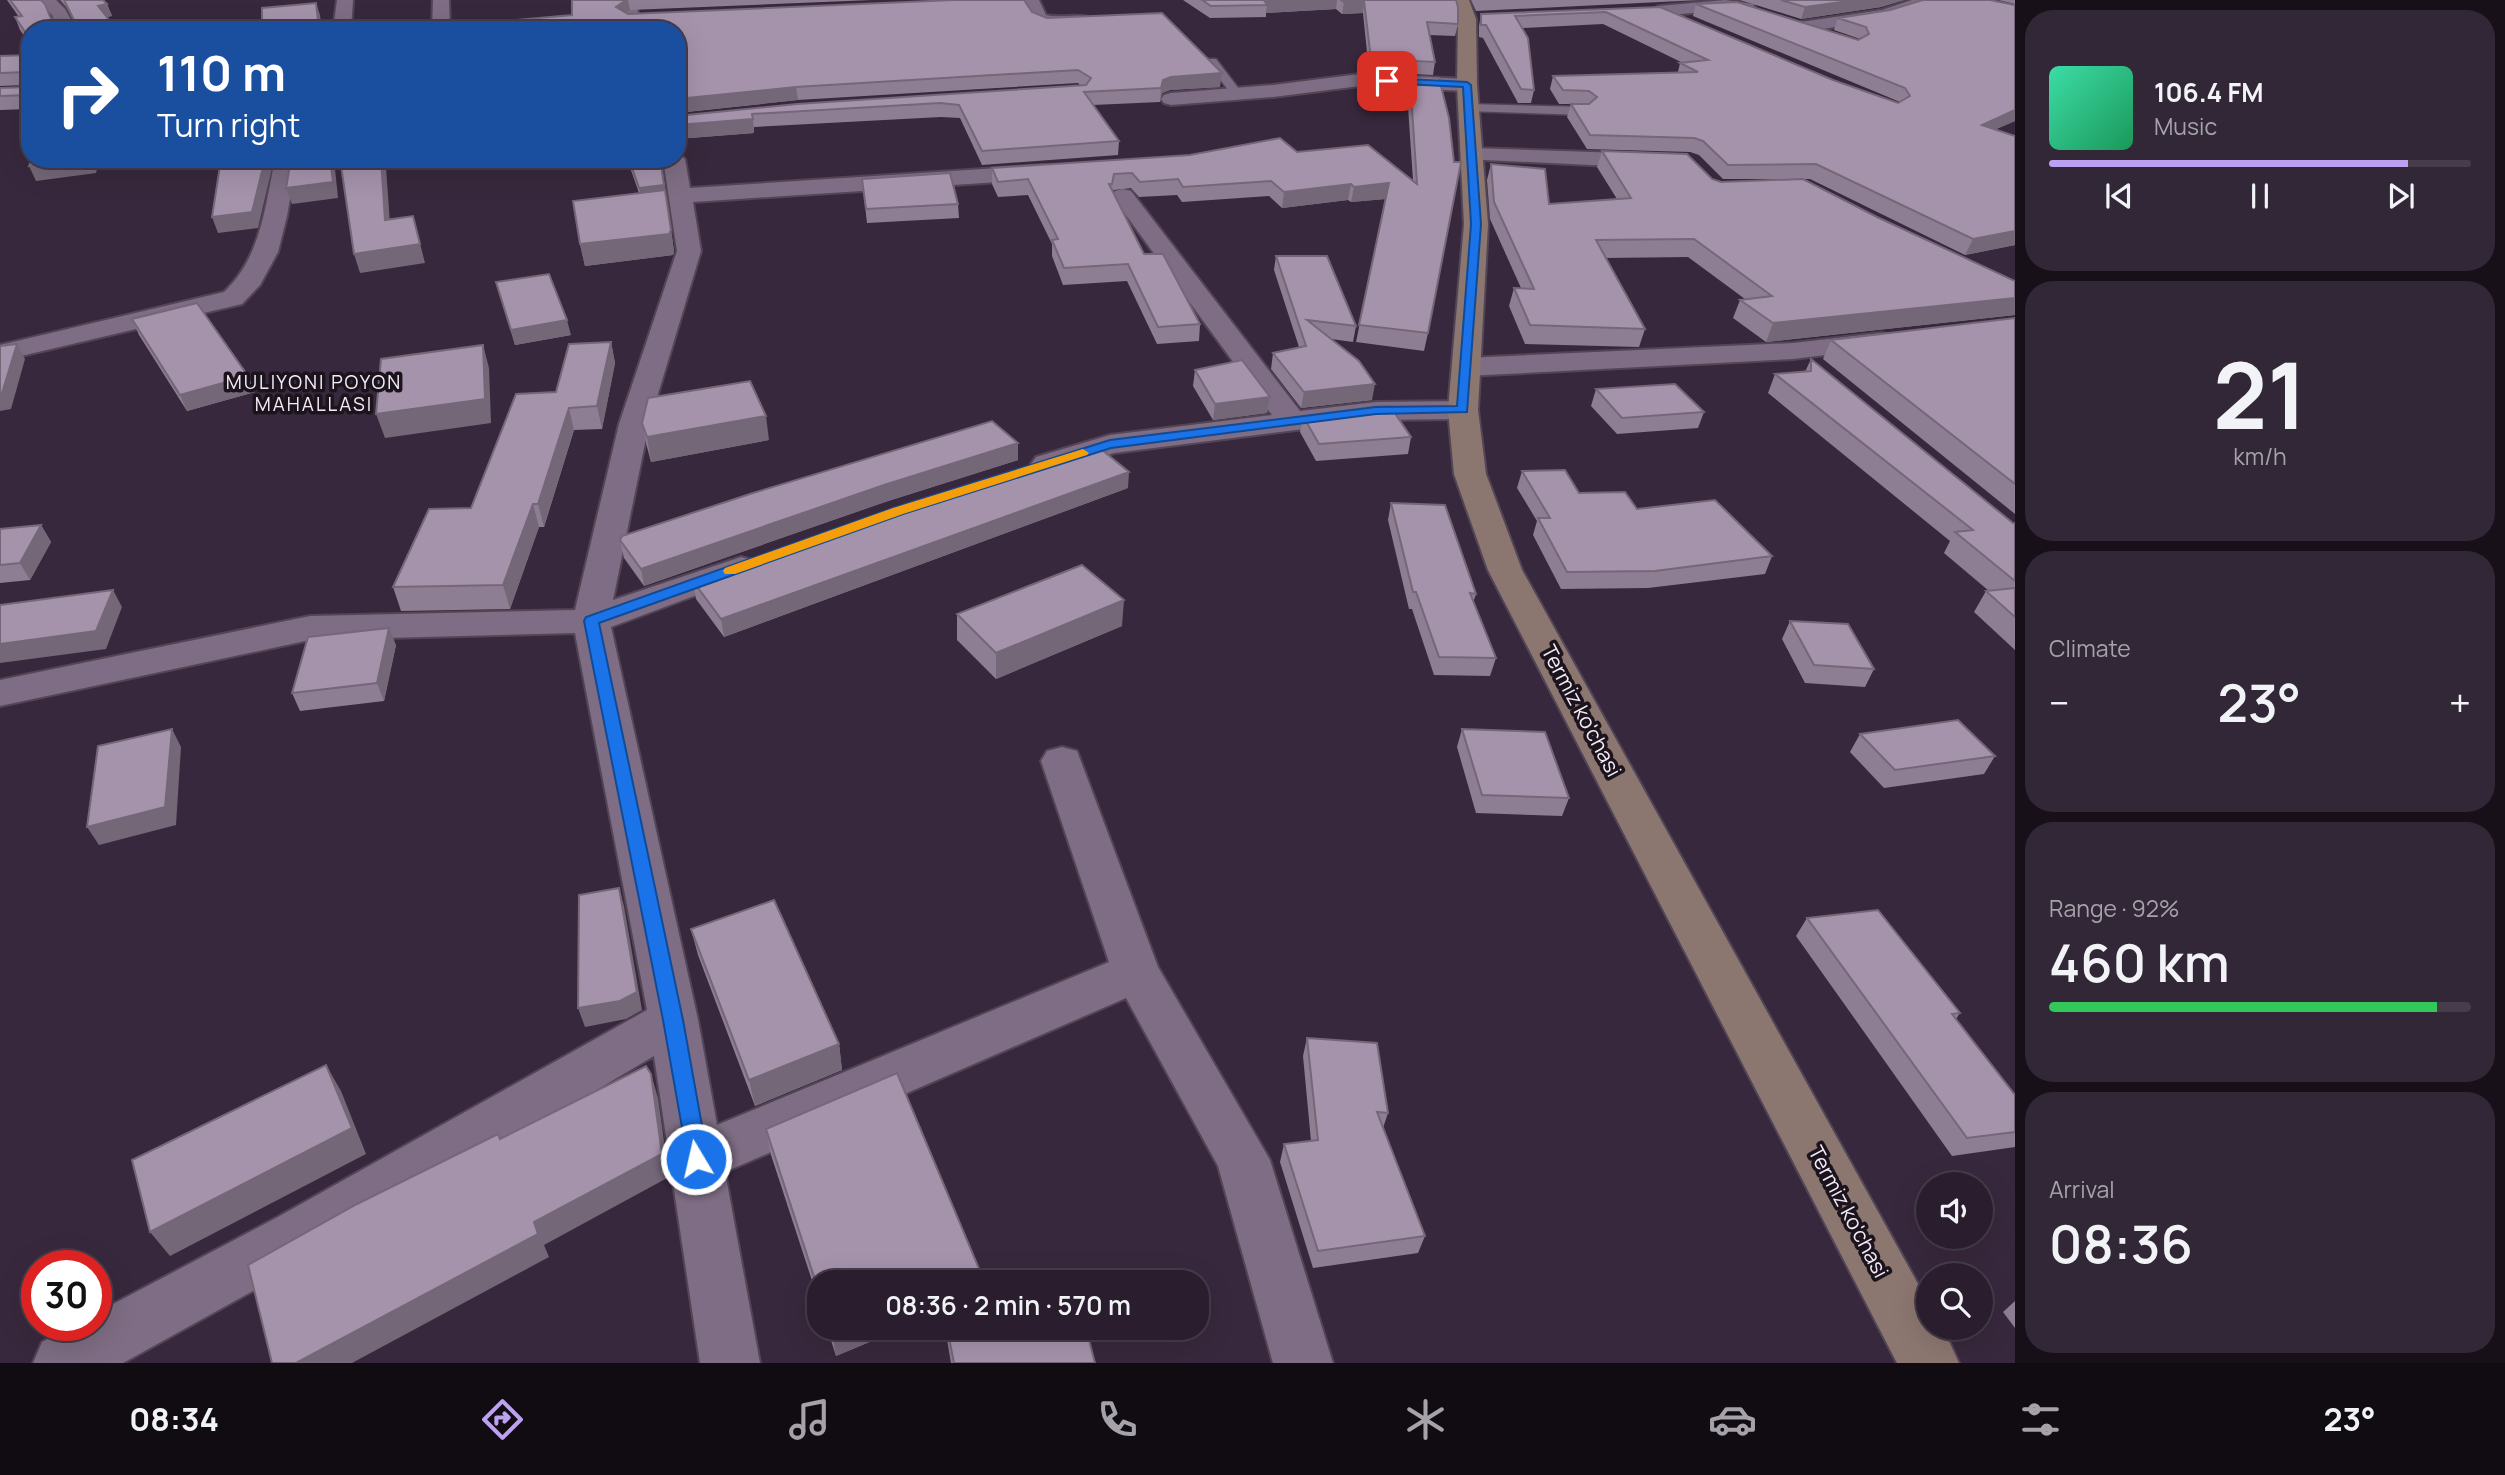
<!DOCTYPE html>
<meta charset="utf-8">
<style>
:root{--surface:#2a1e2e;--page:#322736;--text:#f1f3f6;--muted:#a5a2aa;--line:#463c4a;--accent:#bca0f2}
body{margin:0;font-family:Manrope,sans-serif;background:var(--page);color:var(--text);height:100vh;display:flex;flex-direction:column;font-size:26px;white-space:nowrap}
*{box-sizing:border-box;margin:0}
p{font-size:23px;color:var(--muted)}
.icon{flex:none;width:38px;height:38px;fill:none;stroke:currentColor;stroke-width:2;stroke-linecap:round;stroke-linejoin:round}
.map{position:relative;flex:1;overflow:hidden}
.sheet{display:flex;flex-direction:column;gap:10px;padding:10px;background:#171019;width:490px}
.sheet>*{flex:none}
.top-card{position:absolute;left:21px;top:21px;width:665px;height:147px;border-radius:28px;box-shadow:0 7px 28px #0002,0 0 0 2px var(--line);background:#1a4fa0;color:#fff;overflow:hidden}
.fabs{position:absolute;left:1916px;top:1172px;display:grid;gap:14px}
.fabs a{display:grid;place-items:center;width:77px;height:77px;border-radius:50%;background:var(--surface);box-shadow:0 7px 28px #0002,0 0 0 2px var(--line);font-size:35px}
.speed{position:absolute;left:21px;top:1250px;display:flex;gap:14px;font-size:35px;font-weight:700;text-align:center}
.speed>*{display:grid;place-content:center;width:91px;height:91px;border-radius:50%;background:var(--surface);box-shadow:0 7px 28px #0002,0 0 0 2px var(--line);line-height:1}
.speed .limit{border:10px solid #d22;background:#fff;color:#111}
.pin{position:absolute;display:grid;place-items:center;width:60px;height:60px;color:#fff;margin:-30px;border-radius:14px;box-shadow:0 4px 10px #0006}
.me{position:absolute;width:77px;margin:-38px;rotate:351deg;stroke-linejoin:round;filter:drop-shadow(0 0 5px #0008)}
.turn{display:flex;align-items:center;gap:24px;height:147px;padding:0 21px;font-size:32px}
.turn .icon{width:91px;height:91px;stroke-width:2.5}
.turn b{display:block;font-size:49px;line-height:60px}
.big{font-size:52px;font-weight:600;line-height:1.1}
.sheet .widget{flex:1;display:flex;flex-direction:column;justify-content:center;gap:10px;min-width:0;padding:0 24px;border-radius:28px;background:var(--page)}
.sheet .dial{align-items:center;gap:0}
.dial b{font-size:91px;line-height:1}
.song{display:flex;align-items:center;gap:21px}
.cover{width:84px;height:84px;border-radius:10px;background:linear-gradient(135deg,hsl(160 70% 55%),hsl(150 70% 35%))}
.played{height:7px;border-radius:4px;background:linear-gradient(90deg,var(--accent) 85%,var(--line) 85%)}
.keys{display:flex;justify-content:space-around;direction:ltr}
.heat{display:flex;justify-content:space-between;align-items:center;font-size:38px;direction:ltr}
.charge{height:10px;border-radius:5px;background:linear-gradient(90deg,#34c759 92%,var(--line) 0)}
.trip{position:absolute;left:807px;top:1270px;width:402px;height:70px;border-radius:28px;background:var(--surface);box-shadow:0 7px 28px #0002,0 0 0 2px var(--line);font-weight:600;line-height:70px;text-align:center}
.dock{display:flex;height:112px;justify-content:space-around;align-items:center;background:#110c12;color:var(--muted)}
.dock .icon{width:49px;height:49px}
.dock .on{color:var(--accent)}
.dock b{font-size:32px;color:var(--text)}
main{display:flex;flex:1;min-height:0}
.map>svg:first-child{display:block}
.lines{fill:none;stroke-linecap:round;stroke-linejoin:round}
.service-casing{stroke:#524556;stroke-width:3}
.minor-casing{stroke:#524556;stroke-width:4}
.secondary-casing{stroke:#524556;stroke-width:4}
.service{fill:#7e6d84;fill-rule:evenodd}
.minor{fill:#7e6d84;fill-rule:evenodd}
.secondary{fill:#8c7770;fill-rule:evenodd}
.wall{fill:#8e7e94}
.shaded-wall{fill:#746778}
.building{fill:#a593ac;stroke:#746778;stroke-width:2}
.route{fill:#1a73e8;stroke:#114b97;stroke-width:2}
.slow{fill:#f59e0b}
.labels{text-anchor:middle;stroke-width:7;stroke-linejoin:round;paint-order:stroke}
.far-neighbourhood-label{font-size:19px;letter-spacing:2px;fill:#f5ebf8;stroke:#1b141d}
.street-label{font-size:21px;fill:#f5ebf8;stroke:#1b141d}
</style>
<main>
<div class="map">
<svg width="2015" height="1363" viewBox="0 0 2015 1363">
<rect width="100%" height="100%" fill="#38283d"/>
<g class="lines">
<defs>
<path id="service" d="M1208,59H1216L1242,93L1240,95H1232L1206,61Z
M1469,104L1585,107L1591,111L1585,115L1465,111V105Z"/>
<path id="minor" d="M38,0H56L65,9L77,30H59L52,15Z
M337,0H353L351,30H333Z
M433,0H449L450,30H432Z
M620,0H636L639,18C627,30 613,30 597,30L621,16Z
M1023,0H1039L1046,15C1061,19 1084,11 1095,21C1081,35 1049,27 1033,22Z
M1725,0L1753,4L1755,8L1747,13L1725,10L1659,16L1650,11L1659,6Z
M1912,0H1936L1934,4L1885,20L1801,32L1792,27L1801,22L1882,10Z
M1360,74L1467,79L1477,85L1467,91L1360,86L1273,97L1171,105L1164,103L1161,99L1164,95L1171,93L1273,85Z
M1472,148L1653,154L1661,156L1664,161L1661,166L1653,168L1464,159L1461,154L1464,149Z
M677,153L685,159L690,188L1044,165L1052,167L1055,172L1052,177L1044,179L693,202L701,251L649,424L613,600L741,557L753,560L758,567L753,574L611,627L698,1020L717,1125L1109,962L1041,761L1047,751L1062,747L1077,751L1158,967L1270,1160L1333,1363H1273L1218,1166L1126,998L725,1172L760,1363H700L654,1056L316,1256L123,1363H33L42,1342L74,1325H96V1313L276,1218L647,1010L575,633L310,640L0,706V680L310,616L575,610L619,424L677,251L663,159H677Z
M275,159H297L287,216L278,252L260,285L242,304L0,361V345L224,292C261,257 265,207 275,159Z
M1123,189L1131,191L1300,411L1376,402L1463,401L1474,404L1478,410L1474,416L1463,419L1376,420L1114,453L1047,473L1036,471L1031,464L1036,457L1110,435L1272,415L1112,196L1115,191Z
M1881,333L1891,335L1895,341L1891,347L1793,359L1466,376L1456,373L1452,367L1456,361L1466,358L1793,343Z"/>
<path id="secondary" d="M1453,0H1469L1476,19L1477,85L1488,224L1478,410L1486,474L1522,570L1928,1302V1328H1943L1959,1363H1897L1488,570L1454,474L1448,410L1464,224L1457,85L1458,19Z"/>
</defs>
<use href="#service" class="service-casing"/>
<use href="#minor" class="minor-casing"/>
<use href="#secondary" class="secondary-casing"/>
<use href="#service" class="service"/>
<use href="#minor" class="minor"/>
<use href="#secondary" class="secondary"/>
</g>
<path class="wall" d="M7,0H41L51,19L73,20L67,8L60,0H103L107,4L112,16L30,30V44L20,30L15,17H19Z
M572,0H872L630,10L627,13L628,14L1032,12L1220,87L1170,90L1162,93L1160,102L1093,105L1119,141L1118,155L982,165L960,118L941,117L754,127V133L677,139V116L1081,86L1078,83L798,100L677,113V30H518L516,20L572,15Z
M1183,0H1456L1458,24L1455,36L1429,35L1435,62L1433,75L1369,72L1363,13L1342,14L1336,9L1266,13V17L1210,18Z
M1471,0H1701L1476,11Z
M1740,0H1904L1881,7L1801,19Z
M1998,0H2015V4Z
M1696,4L1858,40L1860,39L1834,30L1838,18L1890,10L2015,121L1996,129L2015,245L1965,255L1810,179H1723L1699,155L1690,152L1587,149L1567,117L1571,104H1559L1550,89L1553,76L1678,72L1680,63H1683L1603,24L1522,28L1534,90L1531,103H1518L1483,38L1479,37V26L1481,14L1660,7L1833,80L1898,103L1900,102L1693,16Z
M30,55V109L0,110V88L26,87V85L0,86V56Z
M1373,75L1439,78L1428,333L1424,351L1356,342L1385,199L1351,202L1348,200L1282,208L1269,196L1182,202L1177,195L1139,197L1131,188L1113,190L1112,191L1144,254L1200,324L1199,341L1157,344L1127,281L1063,285L1052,256V244L1028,195L998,197L992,184V168L1297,152L1413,180L1407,92L1371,89Z
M1602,151L1712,179L1877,217L2015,281V315L1766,342L1733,318L1740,300L1745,299L1688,257L1605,258L1645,329L1639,347L1525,344L1509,306L1514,288H1521L1490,219L1487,180L1491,164L1549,204L1617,199L1597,167Z
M627,159H661L674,251L673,255L585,266L580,244L639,193Z
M862,179L958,204L959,218L867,223Z
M1276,256L1356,326L1353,342L1331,339L1372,400L1301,408L1271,369L1273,353L1299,347L1274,270Z
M496,282L571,335L515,345Z
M2015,318V514L1823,359L1831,340Z
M132,319L248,376L255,392L187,411L139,335Z
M611,342L615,363L602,429L574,430L544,527H539L510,609L401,611L393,587L471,508L556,392Z
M1811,359L2013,523H2015V650L1974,612L1986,591H1989L1944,553L1950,541L1768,393L1775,374L1805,372Z
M1195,370L1270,397L1267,413L1213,420L1193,386Z
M1596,389L1704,412L1698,428L1617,434L1591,406Z
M1303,416L1411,437L1408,454L1316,461L1300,432Z
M642,423L769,440L651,462L647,447Z
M1018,443V460L885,502L644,586L624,558L620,540Z
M1522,471L1579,493L1637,509L1772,556L1765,574L1648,588L1561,589L1533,535L1537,521L1517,488Z
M1128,488L724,637L696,599L693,581Z
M1391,503L1476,594L1473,603L1496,658L1490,676L1434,675L1412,609H1409L1388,520Z
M41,525L51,542L30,580L0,583V529Z
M957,614L1122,626L996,679L957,640Z
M1790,621L1874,669L1865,687L1805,683L1782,639Z
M396,645L384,701L300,711L292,693Z
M1462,729L1569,798L1562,816L1476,813L1457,747Z
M1860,734L1995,756L1984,774L1884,788L1850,752Z
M1807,918L1960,1013L1956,1019L2015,1095V1147L1952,1156L1796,936Z
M691,929L839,1044L842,1070L755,1106L698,955Z
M1307,1038L1388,1113L1383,1128L1425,1236L1418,1253L1313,1268L1280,1162L1284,1144L1311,1141L1303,1056Z
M766,1129L819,1283V1302L771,1155Z
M2015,1301V1328L2003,1312Z
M827,1328H903L836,1356Z
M945,1328H1086L1095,1363H951Z"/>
<path class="shaded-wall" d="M626,0H628L630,10L619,19L616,7Z
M1293,0H1337L1336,9L1266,13L1267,5L1265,2Z
M1856,0H1904L1881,7L1801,19L1805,7Z
M1364,1L1363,13L1342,14L1344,2Z
M316,3L320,15L322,30H319Z
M107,4L112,16L103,18L98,6Z
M1222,73L1220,87L1170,90L1162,93L1160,102L1161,88L1163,80L1171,77Z
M796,87L798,100L677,113V99Z
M2015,110V121L1976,138L1982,125Z
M753,119L754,133L677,139V125Z
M87,159H100L96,173L36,181L29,166Z
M265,159H274L258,228L218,233L212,217Z
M330,159H334L338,198L292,204L286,188Z
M381,159H384L386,167L391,238L385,220Z
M661,159L674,251L673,255L585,266L580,244L642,202L639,188Z
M1389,183L1386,199L1351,202L1354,187Z
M1351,184L1348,200L1282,208L1284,192Z
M413,216L425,263L360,273L354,254Z
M2015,231V245L1965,255L1973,239Z
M2015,298V315L1766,342L1773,323Z
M567,320L571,335L515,345L511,330Z
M611,342L615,363L602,429L597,406Z
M17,344L25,359L11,409L0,411V393Z
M483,345L489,368L491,423L385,438L376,414Z
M248,376L255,392L187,411L180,395Z
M1375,384L1372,400L1301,408L1304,392Z
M1270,397L1267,413L1213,420L1215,404Z
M569,408L574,430L544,527L538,504Z
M766,416L769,440L651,462L647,437Z
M1018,443V460L885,502L644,586L641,569L884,485Z
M1129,472L1128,488L724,637L721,619Z
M533,504L539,527L510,609L503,585Z
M41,525L51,542L30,580L20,563Z
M113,590L122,607L106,649L0,663V644Z
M1124,600L1122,626L996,679V653Z
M389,628L396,645L384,701L377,683Z
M172,729L181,747L176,825L99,845L87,827Z
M619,888L624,906L642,1010L626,1019L585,1027L578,1008Z
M839,1044L842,1070L755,1106L749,1080Z
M326,1065L341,1091L366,1154L170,1256L150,1232Z
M651,1074L658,1098L669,1177L544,1245L549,1257L352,1363H296L534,1222Z
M842,1328H903L836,1356L832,1332Z"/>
<path class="building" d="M10,0H41L45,4L51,19L74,20L64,0H103L107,4L98,6L117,30H30V39L15,17L22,16Z
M572,0H626L616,7L628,14L953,0H1024L1032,12L1047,18L1162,13L1222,73L1171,77L1163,80L1161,88L1084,92L1119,141L982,151L959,105L940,103L752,114L753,119L677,125V116L797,104L1086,85L1091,78L1078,70L796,87L677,99V30H528L516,20L572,15Z
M1202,0H1293L1265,2L1267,5L1211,6Z
M1341,0H1456L1458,7V24L1427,22L1435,62L1371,59L1364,1L1344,2Z
M1781,0H1856L1805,7Z
M1923,0H1990L2015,5V110L1982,125L2015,136V231L1973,239L1816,164L1728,165L1703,141L1694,138L1590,135L1571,104H1589L1597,97L1589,91L1563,90L1553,76L1698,72L1680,63L1708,60L1606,12L1515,16L1528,38L1534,90L1521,89L1486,25H1481V14L1660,7L1833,80L1898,103L1910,96L1905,88L1696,4L1737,2L1858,40L1869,34L1866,27L1838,18L1890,10Z
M316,3L319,30H262V8Z
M30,55V95L0,96V88L26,87V72L0,73V56Z
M1373,75L1439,78L1449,118L1454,162H1461L1428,333L1359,325L1389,183L1354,187L1351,184L1284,192L1271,181L1183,187L1178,179L1140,182L1132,173L1114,174L1112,184H1109L1144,254H1163L1200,324L1158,327L1128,264L1064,268L1052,240L1058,239L1028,179L998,182L992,168L1190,155L1280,138L1297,152L1368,145L1417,184L1410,78Z
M1602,151L1687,154L1712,179L1721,182L1803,179L1877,217L2015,281V298L1773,323L1740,300L1772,296L1694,239L1596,240L1645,329L1530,325L1514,288L1534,289L1494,202L1491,164L1545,169L1549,204L1631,198Z
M32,159H87L29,166Z
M221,159H265L252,212L212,217Z
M291,159H330L333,182L286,188Z
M340,159H381L385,220L413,216L420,244L354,254Z
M629,159H660L664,185L639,188Z
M950,173L958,204L866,209L862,179Z
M665,190L671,230L669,234L580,244L573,201Z
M1276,256H1327L1356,326L1307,320L1359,361L1375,384L1304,392L1273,353L1306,346Z
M549,274L567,320L511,330L496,282Z
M197,303L248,376L180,395L132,319Z
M2015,318V484L1831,340Z
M611,342L597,406L569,408L538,504H533L503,585L393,587L429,509L471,508L516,394L556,392L569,344Z
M17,344L2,393H0V346Z
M483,345L485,399L376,414L381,359Z
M1811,359L2013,523H2015V581L1955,532L1973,530L1775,374L1811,371Z
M1242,360L1270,397L1215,404L1195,370Z
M750,381L766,416L647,437L642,423L648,398Z
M1675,384L1704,412L1622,418L1596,389Z
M1379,406H1390L1411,437L1319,444L1303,416Z
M992,421L1018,443L884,485L641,569L620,540L622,536L753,493Z
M1096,445L1129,472L721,619L693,581L910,503Z
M1565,470L1579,493L1625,492L1637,509L1715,500L1772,556L1655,571L1567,572L1538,518H1550L1522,471Z
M1391,503L1445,505L1476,594L1470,593L1496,658L1439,657L1416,592H1413Z
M41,525L20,563L0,565V529Z
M1082,565L1124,600L996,653L957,614Z
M2015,588V617L1986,591Z
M113,590L96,631L0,644V605Z
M1790,621L1848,624L1874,669L1814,665Z
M389,628L377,683L292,693L308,637Z
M1958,720L1995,756L1895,770L1860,734Z
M172,729L165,807L87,827L98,746Z
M1462,729L1545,732L1569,798L1482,795Z
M619,888L637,992L620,1001L578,1008L579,895Z
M774,900L839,1044L749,1080L691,929Z
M1878,910L1960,1013L1952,1014L2015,1095V1132L1967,1138L1807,918Z
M1307,1038L1377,1043L1388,1113L1377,1112L1425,1236L1318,1251L1284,1144L1318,1140Z
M326,1065L352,1128L150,1232L132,1160Z
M646,1066L651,1074L662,1154L534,1222L538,1234L296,1363H272L248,1265L357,1204L498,1134L500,1139Z
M897,1073L985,1283H819V1292L766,1129Z
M831,1328H842L832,1332Z
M947,1328H1086L1095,1363H954Z"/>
<path class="route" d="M1387,78L1467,82L1471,85L1481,224L1467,412L1376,414L1111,448L903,514L599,623L683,1020L708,1159L704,1167L696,1170L689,1167L663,1020L584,621L586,617L893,508L1110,440L1376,407L1457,406L1471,224L1463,87L1384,83Z"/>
<path class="slow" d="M1083,449L1089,453L1087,455L903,514L735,574H725L723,571L725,568L893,508Z"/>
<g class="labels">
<g class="far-neighbourhood-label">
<text x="314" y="389">MULIYONI POYON<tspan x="314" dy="22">MAHALLASI</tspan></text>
</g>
<g class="street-label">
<text transform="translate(1581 711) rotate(62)" y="7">Termiz ko'chasi</text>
<text transform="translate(1848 1212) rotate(62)" y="7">Termiz ko'chasi</text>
</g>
</g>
</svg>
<div class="fabs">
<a><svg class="icon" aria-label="sound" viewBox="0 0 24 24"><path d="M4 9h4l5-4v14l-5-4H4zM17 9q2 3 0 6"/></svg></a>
<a><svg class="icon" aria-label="search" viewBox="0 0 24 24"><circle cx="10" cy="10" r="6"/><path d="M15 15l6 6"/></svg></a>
</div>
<div class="speed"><div class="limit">30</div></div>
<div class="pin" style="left:1387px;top:81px;background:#d93025"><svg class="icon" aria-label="arrive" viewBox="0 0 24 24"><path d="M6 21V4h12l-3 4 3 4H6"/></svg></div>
<svg class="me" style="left:696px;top:1159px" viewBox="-20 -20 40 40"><circle r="17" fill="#1a73e8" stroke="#fff" stroke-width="3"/><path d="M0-11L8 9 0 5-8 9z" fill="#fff"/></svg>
<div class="trip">08:36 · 2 min · 570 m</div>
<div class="top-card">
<div class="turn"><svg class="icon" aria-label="right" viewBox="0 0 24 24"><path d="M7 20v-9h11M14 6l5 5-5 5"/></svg><div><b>110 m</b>Turn right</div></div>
</div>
</div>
<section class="sheet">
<div class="widget">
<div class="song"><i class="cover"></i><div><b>106.4 FM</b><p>Music</p></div></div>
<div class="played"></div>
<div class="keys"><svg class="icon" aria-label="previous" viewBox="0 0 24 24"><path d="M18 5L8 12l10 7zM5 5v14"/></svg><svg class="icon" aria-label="pause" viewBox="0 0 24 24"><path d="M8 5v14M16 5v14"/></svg><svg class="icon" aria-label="next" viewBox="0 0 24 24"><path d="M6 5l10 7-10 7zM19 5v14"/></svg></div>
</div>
<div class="widget dial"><b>21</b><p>km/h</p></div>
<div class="widget"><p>Climate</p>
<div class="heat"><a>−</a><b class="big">23°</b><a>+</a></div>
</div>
<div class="widget"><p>Range · 92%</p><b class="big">460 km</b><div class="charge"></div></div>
<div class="widget"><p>Arrival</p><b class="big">08:36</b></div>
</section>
</main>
<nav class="dock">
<b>08:34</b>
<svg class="icon on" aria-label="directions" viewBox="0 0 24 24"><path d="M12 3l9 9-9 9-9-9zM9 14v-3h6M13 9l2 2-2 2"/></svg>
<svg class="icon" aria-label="music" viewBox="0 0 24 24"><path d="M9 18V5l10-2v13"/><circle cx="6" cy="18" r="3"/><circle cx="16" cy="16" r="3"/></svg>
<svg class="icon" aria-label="phone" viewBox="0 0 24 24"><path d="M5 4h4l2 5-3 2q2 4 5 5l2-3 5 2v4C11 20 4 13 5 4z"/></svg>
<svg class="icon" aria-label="climate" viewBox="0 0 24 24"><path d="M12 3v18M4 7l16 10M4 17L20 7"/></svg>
<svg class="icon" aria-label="car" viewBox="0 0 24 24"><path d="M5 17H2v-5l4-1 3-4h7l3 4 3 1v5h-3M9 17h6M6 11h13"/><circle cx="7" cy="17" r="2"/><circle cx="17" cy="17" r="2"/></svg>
<svg class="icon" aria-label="filters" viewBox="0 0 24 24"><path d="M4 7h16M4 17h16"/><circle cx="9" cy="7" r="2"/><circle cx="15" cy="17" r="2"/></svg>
<b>23°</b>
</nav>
